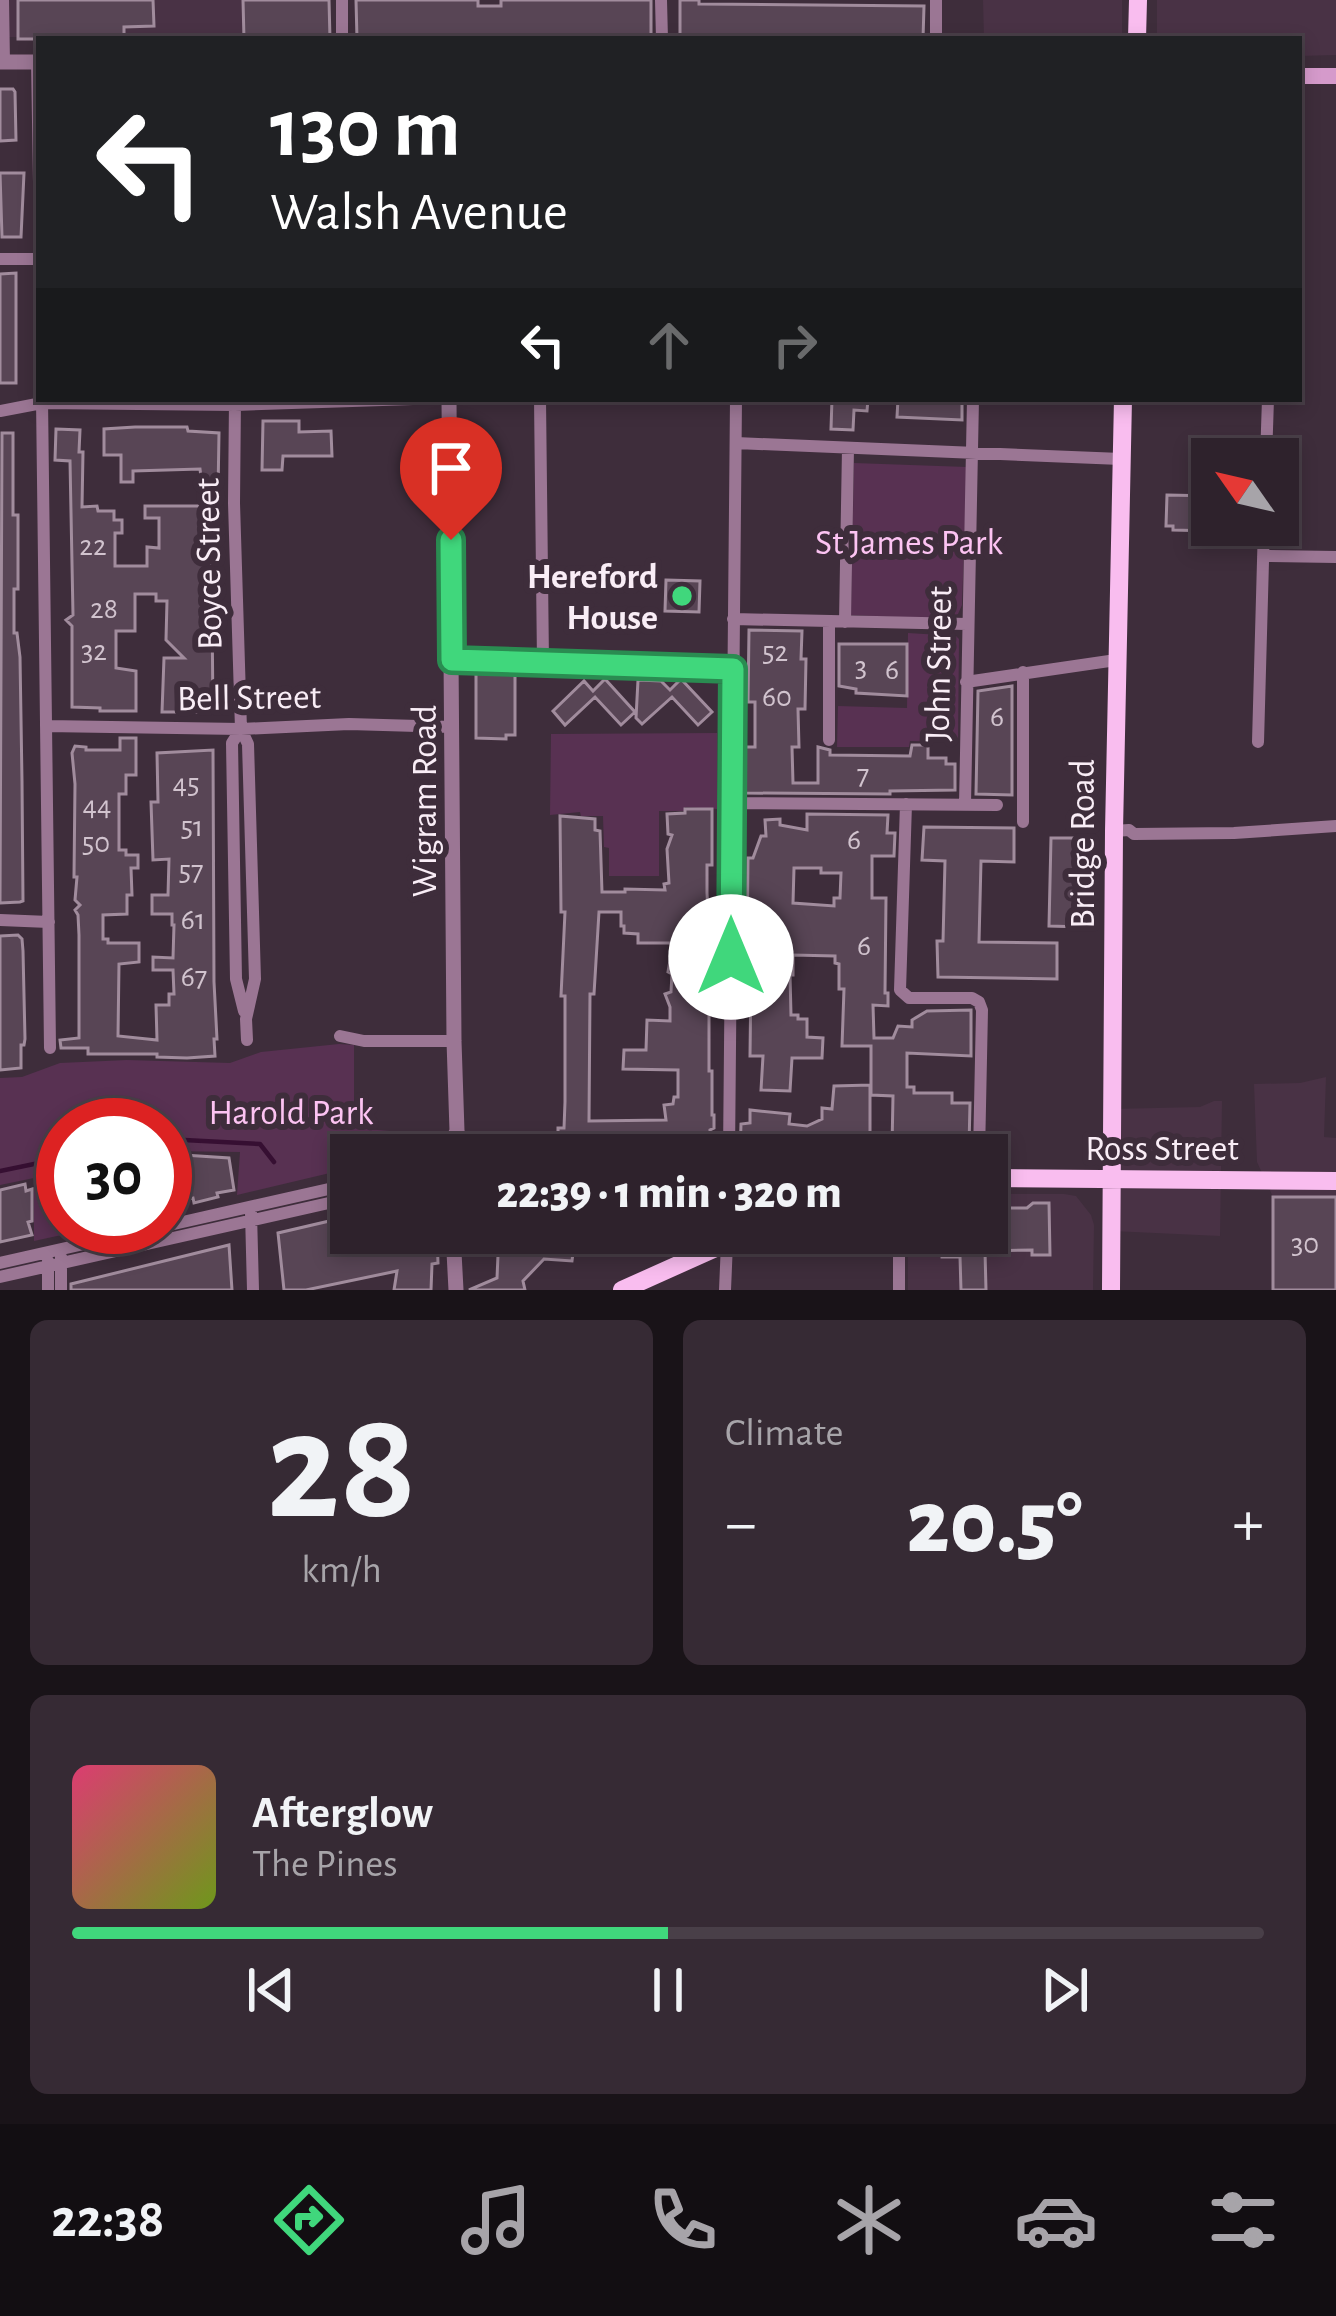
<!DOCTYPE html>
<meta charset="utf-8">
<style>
:root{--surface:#2e222c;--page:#362a34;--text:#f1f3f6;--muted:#a7a4a9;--line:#493f48;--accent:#40d77c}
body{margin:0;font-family:"Alegreya Sans",sans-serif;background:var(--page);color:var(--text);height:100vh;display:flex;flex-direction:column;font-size:45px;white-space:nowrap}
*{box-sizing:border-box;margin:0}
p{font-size:39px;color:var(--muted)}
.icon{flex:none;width:66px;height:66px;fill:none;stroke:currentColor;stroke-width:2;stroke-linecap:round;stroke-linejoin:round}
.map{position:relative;height:1290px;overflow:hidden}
.sheet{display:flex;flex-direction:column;gap:30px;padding:30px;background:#191318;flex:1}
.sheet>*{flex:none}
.banner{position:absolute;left:36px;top:36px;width:1266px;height:366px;border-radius:0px;box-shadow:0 6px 18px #0003,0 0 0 3px var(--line);background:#202124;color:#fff;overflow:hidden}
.needle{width:78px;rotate:304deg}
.fabs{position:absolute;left:1191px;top:438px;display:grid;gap:24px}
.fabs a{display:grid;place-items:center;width:108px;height:108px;border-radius:0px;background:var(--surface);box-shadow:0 6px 18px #0003,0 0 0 3px var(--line);font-size:60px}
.speed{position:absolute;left:36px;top:1098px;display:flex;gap:24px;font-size:60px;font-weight:700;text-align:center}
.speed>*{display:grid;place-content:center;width:156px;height:156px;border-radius:50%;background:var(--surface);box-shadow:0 6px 18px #0003,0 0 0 3px var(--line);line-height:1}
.speed .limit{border:18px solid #d22;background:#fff;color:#111}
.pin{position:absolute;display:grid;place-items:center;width:102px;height:102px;color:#fff;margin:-123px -51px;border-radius:50% 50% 50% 0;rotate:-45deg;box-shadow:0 0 12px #0007}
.pin .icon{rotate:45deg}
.me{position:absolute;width:132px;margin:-66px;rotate:0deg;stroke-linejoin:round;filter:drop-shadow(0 0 9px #0008)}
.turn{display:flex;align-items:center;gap:42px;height:252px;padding:0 36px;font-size:54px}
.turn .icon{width:156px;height:156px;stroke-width:2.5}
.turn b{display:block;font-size:84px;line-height:102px}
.lanes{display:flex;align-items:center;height:114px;padding:0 36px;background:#0003;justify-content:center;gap:60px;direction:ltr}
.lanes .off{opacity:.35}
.big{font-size:90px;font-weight:800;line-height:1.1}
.sheet .tile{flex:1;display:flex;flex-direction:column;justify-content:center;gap:18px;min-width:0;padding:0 42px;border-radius:18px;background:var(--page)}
.sheet .dial{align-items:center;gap:0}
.dial b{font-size:156px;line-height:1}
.song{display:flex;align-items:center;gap:36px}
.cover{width:144px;height:144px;border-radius:18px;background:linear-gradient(135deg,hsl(340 70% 55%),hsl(80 70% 35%))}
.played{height:12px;border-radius:6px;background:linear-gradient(90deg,var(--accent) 50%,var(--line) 50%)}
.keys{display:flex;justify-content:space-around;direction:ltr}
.heat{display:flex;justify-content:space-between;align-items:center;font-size:66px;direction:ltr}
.sheet .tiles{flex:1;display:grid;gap:30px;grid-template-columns:1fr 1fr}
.tile:last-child{grid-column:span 2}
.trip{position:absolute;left:330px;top:1134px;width:678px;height:120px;border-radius:0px;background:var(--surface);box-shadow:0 6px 18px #0003,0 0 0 3px var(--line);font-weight:800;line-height:120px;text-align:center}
.menu{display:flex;height:192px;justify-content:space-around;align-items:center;background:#120e12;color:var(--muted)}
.menu .icon{width:84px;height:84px}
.menu .current{color:var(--accent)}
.menu b{font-size:54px;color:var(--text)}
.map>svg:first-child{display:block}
.built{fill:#493245}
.green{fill:#583152}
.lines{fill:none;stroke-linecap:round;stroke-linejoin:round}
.stream{stroke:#360f32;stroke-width:4.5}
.building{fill:#584555;stroke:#a18c9d;stroke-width:3;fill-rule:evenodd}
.minor{stroke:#9b7694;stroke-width:12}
.tertiary{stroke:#9b7694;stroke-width:15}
.secondary{stroke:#d59acb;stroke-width:16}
.primary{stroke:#f9bdef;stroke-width:18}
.route-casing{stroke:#2a8c51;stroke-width:30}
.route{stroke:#40d77c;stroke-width:21}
.poi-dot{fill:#40d77c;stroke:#3e2d3b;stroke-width:4.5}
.labels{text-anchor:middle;stroke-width:12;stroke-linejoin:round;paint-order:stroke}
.number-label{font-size:30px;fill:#d1c3ce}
.park-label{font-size:36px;fill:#fcc3f2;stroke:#3e2d3b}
.street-label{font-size:36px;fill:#f9edf6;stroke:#3e2d3b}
.poi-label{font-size:36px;font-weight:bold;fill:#f9edf6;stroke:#3e2d3b;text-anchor:end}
</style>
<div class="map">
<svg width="1336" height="1290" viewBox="0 0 1336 1290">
<rect width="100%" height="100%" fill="#3e2d3b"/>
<path class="built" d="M0,0H329L330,39L0,37Z
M983,0H1122V39H984Z
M1157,0H1336V55L1299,56V39H1157Z
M1326,1077L1324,1137L1336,1138V1290H1273V1197L1257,1162L1254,1084L1300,1083Z
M1214,1101H1222L1220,1236L1112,1231V1109L1200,1107Z
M987,1194H1064L1076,1196L1091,1215L1094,1225L1093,1290H908V1233H987Z"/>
<path class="green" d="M854,463L967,467L962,605L958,614L938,619L851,615Z
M908,633L956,636L959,639L958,742L910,741L909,747H837L838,706L907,708Z
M717,733V809L685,807L684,811H659V876H609V848L604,847L603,816H581L580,812L550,815L551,734Z
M339,1044L354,1045V1128L426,1134L422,1152L408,1155H351V1168L237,1195L240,1152L165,1151V1125H63V1227H79L80,1231L34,1241V1178L0,1185V1078L22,1077L60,1063L127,1060L230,1063L261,1052Z"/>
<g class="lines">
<path class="stream" d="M165,1139L260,1144L274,1162
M0,1171L63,1158"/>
</g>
<path class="building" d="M18,0H153L154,26L124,27V39H18Z
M243,0H329L330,39H244Z
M356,0H478V6H501V0H651V39H357Z
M680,0H699V4L924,6L923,39L680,38Z
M0,89H13L15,92L16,140L0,141Z
M0,173H24L21,237H2Z
M16,273V383H0V274Z
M832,399H868L867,411L854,410L853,430L831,429Z
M898,399H962V420L897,417Z
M263,421H299V432L331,431L332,456H283L282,470H262Z
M135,427H187L188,431L219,433L218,493H203L200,469L133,471V482H121V455H104V429Z
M56,429L80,430L79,452H83L82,507L97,506L98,511H114V520H122V533H115V566H147V547L159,548V518H145V506H211L213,712H162L164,658H184L166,640L167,601H156V594H135V631H116V668L136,671V711H100V708L72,707V626L66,620L73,615L70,461L55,460Z
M2,433H13V515H18V589H14V633H17L20,657L22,781L23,901L20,902L0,903Z
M1167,495L1212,496V531L1173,530V526H1166Z
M666,580L700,581L699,612L665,611Z
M749,630L802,631L801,659H806L805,709H798L799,747H792L793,783H818V747L830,750V755L910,756L912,745H928V758H946V764H955V790L890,791V794L744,793V747H755V702H748Z
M839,644H907V696L856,693V689L839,686Z
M476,671L515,673V735H506V739L476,738Z
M605,679L635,712L621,725L595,697L565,725L553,711L584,681L593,691Z
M681,679L712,712L698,725L672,697L642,724L636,718L638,680L661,681L670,690Z
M1012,686V795L976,794L978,691Z
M120,738H136V775H126V794H119V850H126V855H138V868H131L132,895H127V914L103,915V939H108V943H139V962L119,964L118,1036L157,1040L156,1005H169V994H174L173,970H153V957L173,958L174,925H172V914H152V895H168L169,859L153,860L151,802H158L157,753L213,750L214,982L217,1039H214L215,1056L187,1058L157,1057V1054H88V1048H61L60,1040L79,1038V935L78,915L75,910L80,905L75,900L77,877H74L75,784L72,753L75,746L86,747V750H120Z
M685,809H712V865H707V893L712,989L711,1009H709V1071H712V1115H714V1128L710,1130V1155H688V1151L607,1148L606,1151H582V1153L566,1154L559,1150L558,1143V1128H564L565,1102V996H561L565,912H561L560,816L595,819V830L600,831L602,892H625V889L665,890L664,884L669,883L667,849L672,835L668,834L667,814L685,813ZM599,912H621V926H624V933L638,934V943H673L668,972L672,974L671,992L665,994L670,1007V1021L647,1020L646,1050H624L623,1069L678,1070V1097H674L673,1104L664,1105L666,1120L589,1121L590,994H594Z
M807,814L888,815L887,833H895L894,856H872V898H886L885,993H888V1006L873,1005L874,1038H893L898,1026L912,1027V1020L927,1011L971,1010V1056L907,1053V1087H914V1093H952V1103H970L969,1147H892L893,1096L871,1095V1046H842L844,989H839V964L835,963V956L793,955V975H790L791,1015H798V1019H807V1037L823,1038L822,1058H792L790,1091L761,1090L763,1056H750L751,975H760V952H747L748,858H753L761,836H766L765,820L780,819V825L807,830ZM794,868H821V873H841L840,898H834V906L793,903Z
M924,827L1014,828V862L981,861L979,942L1057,943V979L938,977L937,941H943L945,861L922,860Z
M1051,838H1084L1083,927L1049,926Z
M18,935L22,939L23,951L25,1039L24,1045H21V1068L0,1070V936Z
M870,1085V1140H828L822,1146H803L802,1155H740L741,1124L750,1123V1110L790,1114L789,1124L807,1126L822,1119V1108L832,1109L834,1086Z
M168,1154L229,1158L234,1190L217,1193L218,1197L194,1203L193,1198L165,1205V1158L169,1157Z
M25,1184L26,1191L32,1189V1221L28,1222L32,1235L0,1242V1190Z
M1273,1197H1336V1290H1273Z
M1033,1203H1049L1050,1255H1032V1250L985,1251L986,1290H961L960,1257H942L941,1240H945V1233H987V1208H1027Z
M351,1216V1233H437L438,1263L432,1264L431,1290H394L397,1271L306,1290H284L278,1233Z
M499,1233H542L541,1236L606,1238V1253H573L572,1261L544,1259L523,1281L525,1290H469L497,1278Z
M229,1245L232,1290H71V1284Z"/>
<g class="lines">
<path class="minor" d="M3,0L4,62
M342,0V39
M661,0L662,39
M936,0V39
M37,62L39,182
M0,259H39
M42,399L50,1048
M235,399L234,503L241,729L248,744L255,979L246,1019L247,1040
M540,399L543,662
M0,411L42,403L235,405L413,399
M736,443L1121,459
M1266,459L1268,399
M1263,556L1336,557
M733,619L967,624
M829,621V740
M845,622L848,448
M452,660L733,669
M1023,672V822
M966,682L1116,660
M46,726L241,729L349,724L452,727
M241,729L232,743L236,979L244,1011
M1258,742L1264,525
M731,803L997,805
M906,804L900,990L909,998H972L979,1002L982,1010L979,1155
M965,804L973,399
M1114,831L1129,830L1134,834L1234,833L1336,826
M0,920L49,922
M340,1036L364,1041H454
M729,1155L736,399
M251,1213L253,1290
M165,1226L351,1184
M48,1261V1290
M0,1263L159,1227
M0,1277L351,1198
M61,1290V1257
M725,1290L727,1243
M899,1290V1233"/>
<path class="tertiary" d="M0,62H39
M449,399L454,1041L457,1131L463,1155
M450,1155V1145L457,1131
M453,1233L456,1290"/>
<path class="secondary" d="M1299,76H1336"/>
<path class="primary" d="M1137,39L1138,0
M987,1178L1336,1181
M622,1290L749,1233
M1111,1290L1114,831L1123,399"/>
</g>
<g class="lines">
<defs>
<path id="route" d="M451,540L452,660L733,669L731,957"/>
</defs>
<use href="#route" class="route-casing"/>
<use href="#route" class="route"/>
</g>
<circle class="poi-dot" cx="682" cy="596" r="12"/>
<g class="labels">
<g class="number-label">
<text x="93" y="555">22</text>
<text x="104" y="618">28</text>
<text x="94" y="660">32</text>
<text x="775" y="661">52</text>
<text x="861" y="676">3</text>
<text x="892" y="679">6</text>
<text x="777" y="706">60</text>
<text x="997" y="726">6</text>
<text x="863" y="784">7</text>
<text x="186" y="793">45</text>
<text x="97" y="815">44</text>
<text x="192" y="836">51</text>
<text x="854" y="849">6</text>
<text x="96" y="852">50</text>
<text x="191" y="880">57</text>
<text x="193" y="929">61</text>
<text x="864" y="955">6</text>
<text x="194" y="986">67</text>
<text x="1305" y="1253">30</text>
</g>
<g class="park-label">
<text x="909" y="554">St James Park</text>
<text x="291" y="1124">Harold Park</text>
</g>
<g class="street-label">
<text transform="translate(207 564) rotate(-91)" y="13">Boyce Street</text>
<text transform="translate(937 664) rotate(-89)" y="13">John Street</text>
<text transform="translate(249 696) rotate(-1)" y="13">Bell Street</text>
<text transform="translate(423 801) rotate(-90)" y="13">Wigram Road</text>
<text transform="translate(1081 844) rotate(-90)" y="13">Bridge Road</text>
<text x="1162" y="1160">Ross Street</text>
</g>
<g class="poi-label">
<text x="658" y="588">Hereford<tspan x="658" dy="41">House</tspan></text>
</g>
</g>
</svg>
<div class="fabs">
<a><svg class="needle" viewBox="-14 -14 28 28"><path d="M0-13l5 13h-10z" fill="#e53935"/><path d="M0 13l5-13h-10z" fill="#a7a4a9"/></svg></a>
</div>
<div class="speed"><div class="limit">30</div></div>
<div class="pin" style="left:451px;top:540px;background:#d93025"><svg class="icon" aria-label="arrive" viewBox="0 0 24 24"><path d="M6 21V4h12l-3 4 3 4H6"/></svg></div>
<svg class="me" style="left:731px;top:957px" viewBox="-20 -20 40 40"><circle r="19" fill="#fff"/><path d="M0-13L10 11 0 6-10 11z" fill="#40d77c"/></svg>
<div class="trip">22:39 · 1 min · 320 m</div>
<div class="banner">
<div class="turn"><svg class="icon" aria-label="left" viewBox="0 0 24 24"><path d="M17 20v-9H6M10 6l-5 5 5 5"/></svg><div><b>130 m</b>Walsh Avenue</div></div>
<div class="lanes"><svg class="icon" aria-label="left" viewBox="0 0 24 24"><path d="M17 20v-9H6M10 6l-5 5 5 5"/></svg><svg class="icon off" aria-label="ahead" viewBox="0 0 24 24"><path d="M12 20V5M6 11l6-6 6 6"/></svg><svg class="icon off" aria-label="right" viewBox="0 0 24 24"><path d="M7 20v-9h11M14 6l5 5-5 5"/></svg></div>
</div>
</div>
<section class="sheet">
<div class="tiles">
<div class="tile dial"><b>28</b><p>km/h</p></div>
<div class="tile"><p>Climate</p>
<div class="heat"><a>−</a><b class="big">20.5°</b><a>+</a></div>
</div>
<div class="tile">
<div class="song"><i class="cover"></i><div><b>Afterglow</b><p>The Pines</p></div></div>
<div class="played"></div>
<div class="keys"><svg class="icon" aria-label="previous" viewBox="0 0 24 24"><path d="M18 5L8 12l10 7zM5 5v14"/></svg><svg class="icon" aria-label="pause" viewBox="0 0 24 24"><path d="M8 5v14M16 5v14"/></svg><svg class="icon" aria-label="next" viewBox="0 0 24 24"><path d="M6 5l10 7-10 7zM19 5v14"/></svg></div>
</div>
</div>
</section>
<nav class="menu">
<b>22:38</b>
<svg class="icon current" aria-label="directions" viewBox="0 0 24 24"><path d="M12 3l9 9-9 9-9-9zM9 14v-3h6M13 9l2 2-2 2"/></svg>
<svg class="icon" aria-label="music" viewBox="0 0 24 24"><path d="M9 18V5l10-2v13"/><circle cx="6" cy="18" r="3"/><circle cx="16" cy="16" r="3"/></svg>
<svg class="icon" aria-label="phone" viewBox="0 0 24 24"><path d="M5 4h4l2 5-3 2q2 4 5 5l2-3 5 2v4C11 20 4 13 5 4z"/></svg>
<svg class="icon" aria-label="climate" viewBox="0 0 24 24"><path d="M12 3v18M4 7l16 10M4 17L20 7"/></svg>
<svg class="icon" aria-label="car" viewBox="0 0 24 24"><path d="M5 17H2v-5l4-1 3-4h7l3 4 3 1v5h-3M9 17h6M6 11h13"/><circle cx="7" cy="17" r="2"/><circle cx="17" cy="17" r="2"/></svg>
<svg class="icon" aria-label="filters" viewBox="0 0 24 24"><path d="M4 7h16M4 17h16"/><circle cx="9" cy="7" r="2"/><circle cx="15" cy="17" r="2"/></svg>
</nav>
